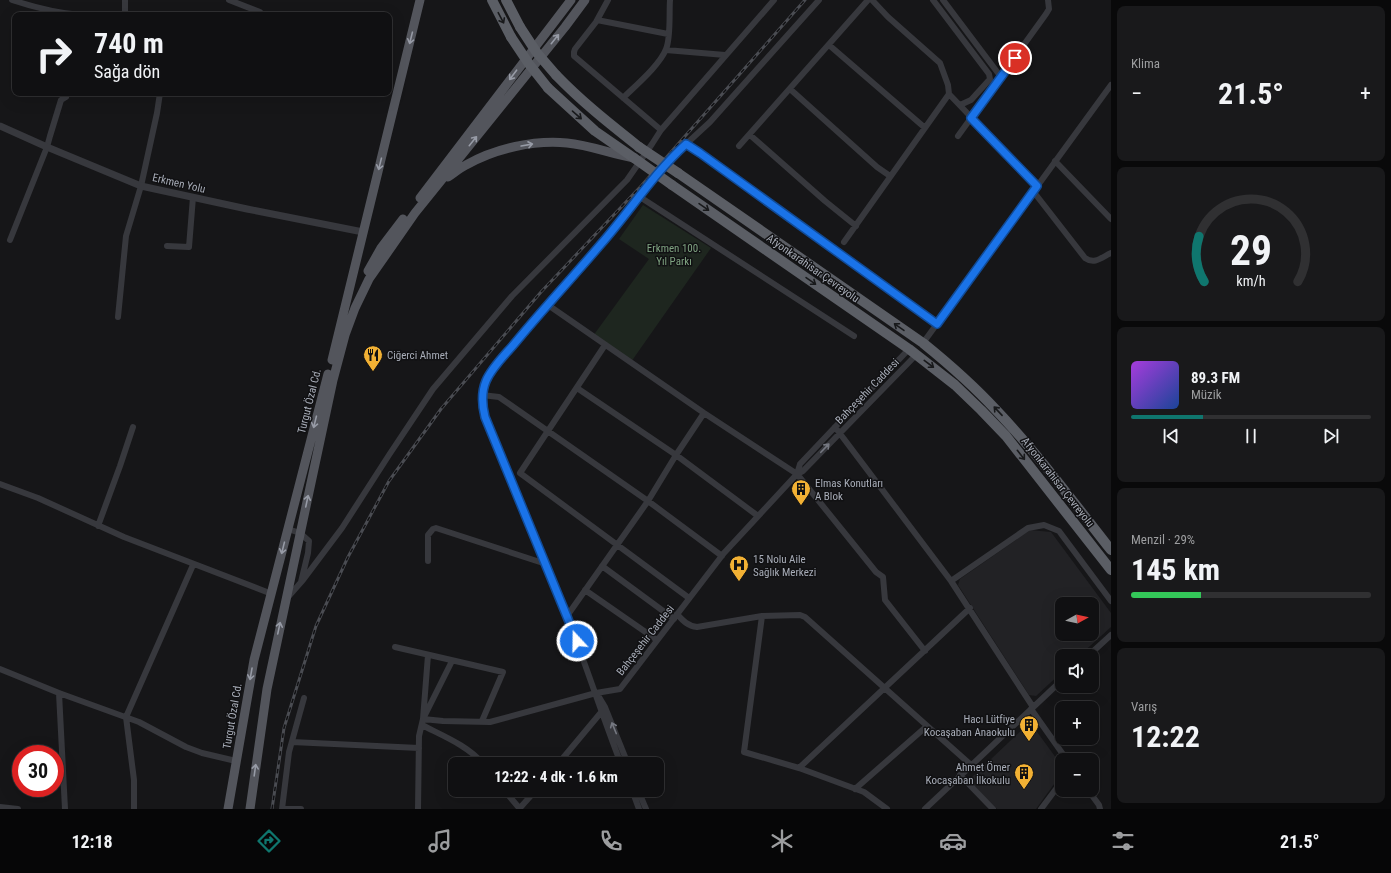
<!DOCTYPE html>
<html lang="tr">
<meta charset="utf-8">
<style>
:root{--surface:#101012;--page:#19191b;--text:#f1f3f6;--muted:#9c9d9f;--line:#303032;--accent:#0f766e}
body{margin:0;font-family:"Roboto Condensed",sans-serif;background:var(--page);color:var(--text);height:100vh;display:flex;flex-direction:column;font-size:15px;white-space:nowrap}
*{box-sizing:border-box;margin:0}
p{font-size:13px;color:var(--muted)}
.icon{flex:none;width:22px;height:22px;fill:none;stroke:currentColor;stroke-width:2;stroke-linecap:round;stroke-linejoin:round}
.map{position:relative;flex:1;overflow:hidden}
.side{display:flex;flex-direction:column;gap:6px;padding:6px;background:#09090a;width:280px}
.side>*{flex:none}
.guide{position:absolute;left:12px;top:12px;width:380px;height:84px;border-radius:8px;box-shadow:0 4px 16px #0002,0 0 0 1px var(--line);background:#101012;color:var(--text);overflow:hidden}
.needle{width:26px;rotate:82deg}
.tools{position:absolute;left:1055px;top:597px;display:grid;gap:8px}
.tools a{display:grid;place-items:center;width:44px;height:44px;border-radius:8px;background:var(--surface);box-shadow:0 4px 16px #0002,0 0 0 1px var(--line);font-size:20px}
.speed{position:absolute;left:12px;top:745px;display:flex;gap:8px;font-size:20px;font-weight:700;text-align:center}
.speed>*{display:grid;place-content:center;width:52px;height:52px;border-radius:50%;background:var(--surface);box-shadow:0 4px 16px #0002,0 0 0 1px var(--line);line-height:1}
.speed .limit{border:6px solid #d22;background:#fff;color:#111}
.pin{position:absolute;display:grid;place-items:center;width:34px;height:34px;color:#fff;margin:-17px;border:2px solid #fff;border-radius:50%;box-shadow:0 1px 4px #0007}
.me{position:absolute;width:44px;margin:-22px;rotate:339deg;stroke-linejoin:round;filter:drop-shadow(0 0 3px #0008)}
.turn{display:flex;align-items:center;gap:14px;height:84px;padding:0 16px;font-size:18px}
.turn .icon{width:52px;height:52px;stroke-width:2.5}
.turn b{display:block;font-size:28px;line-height:34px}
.big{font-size:30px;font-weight:700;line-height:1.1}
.side .tile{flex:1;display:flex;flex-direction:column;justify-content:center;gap:6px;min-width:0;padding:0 14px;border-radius:8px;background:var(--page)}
.side .dial{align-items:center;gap:0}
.dial svg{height:104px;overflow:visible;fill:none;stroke:var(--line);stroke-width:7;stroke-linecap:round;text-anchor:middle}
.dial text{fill:var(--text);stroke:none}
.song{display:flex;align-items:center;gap:12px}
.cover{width:48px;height:48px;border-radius:6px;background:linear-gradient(135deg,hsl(280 70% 55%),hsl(220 70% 35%))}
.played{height:4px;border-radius:2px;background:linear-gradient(90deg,var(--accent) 30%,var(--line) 30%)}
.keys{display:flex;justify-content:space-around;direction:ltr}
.heat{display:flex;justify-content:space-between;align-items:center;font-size:22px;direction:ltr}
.charge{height:6px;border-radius:3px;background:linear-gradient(90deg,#34c759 29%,var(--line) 0)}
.trip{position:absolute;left:448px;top:757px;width:216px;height:40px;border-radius:8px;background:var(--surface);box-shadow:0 4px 16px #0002,0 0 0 1px var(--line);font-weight:700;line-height:40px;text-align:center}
.dock{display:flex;height:64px;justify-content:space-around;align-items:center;background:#060607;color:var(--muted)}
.dock .icon{width:28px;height:28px}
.dock .selected{color:var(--accent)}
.dock b{font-size:18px;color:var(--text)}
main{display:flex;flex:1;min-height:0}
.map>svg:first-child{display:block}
.built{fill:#222225;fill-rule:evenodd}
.green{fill:#1e261f}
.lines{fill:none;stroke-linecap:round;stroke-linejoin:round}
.minor{stroke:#37383d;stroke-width:6}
.tertiary{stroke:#37383d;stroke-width:7}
.primary{stroke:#53555c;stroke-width:9}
.trunk{stroke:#5b5e65;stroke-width:10}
.rail-casing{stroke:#4a4c52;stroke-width:3}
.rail{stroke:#111113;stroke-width:1.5;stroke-dasharray:4.5;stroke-linecap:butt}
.trunk-bridge{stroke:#5b5e65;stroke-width:10}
.oneway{stroke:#18191b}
.oneway2{stroke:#979ba6}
.oneway3{stroke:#757881}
.route-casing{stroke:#114b97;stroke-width:10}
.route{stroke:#1a73e8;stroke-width:7}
.labels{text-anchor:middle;stroke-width:3;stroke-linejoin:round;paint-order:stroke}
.street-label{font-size:11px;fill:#a8adb8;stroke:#111113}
.park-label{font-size:11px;fill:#7fa381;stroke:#111113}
.poi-label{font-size:11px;fill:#a8adb8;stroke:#111113;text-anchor:start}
</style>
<main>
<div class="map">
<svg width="1111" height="809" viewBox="0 0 1111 809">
<rect width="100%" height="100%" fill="#161618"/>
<path class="built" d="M1030,530L1051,532L1111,613V627L1079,656H1062V672L1036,696L1029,695L958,585L960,579ZM1062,604H1092V634H1062Z
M1027,725H1032L1062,766V773L1036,809H997L971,783V778Z"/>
<path class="green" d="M643,205L711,248L631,362L593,336L649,259L619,239Z"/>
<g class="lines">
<path class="minor" d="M12,0C36,8 55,13 80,15
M125,0V12L126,15
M229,0L260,12
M608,0L596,22L575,49L574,52V56L661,130L774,0
M872,0L888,17L940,63L948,85L949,94L1037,186
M933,0L989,74L990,79L971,100L960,105
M943,0L1001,77
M597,20L668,34
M829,45L924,127
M666,50L725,55
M790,89L877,167L890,176
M623,98C635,86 660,65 666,49C671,38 669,13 670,0
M750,135L825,201L856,226
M958,136L1046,14L1049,9L1048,0
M686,144L937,325
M739,146L868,0
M1055,161L1111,219
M1033,191L1085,258C1095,265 1102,257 1111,253
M640,197L854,336
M10,240L47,147L50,136L61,100L66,97
M844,242L949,94
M167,246L189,247L193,197
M548,305L704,413L797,474L876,572L883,577L885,600L925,651
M118,317L126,236L141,186L157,113L160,93
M923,343L1111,85
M605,345L520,473L689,598
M577,388L676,455L758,516
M482,395L499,397L648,501L722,556
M835,427L951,581L1033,707
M797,474L800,464L909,349
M0,484L38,498L124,537L272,594
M98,526L120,466L133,427
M288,529L300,533L309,541L308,553L301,582
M428,561V535L433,529L436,528L546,564
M602,566L674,619
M951,581L1028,528L1044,525L1059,531L1111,601
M585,590L657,640
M288,597L303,580L342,528L389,455L433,389L512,296L627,180L652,144L661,130
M677,614C683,621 688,626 697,627L762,616L800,615L805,617L971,765
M567,616L485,417L482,400L483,393L486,380L491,372L603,242L672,157L710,122L819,0
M762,616L744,752L799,768L864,792L887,809
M395,647L503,672L482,721
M1088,656L1111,635
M452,661L423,719L443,721L490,722L596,693L620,689L724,553L797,474L803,471L916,355
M0,669L59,693L139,722L186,747L202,753L236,761
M59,693L65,809
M599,697L605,707L628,764
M1031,709L1067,760
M422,725C441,735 469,746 483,764
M292,742L419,748
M558,764L603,710
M621,764C602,715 586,665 567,616L648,501L676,455L704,413
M799,768L970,608
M960,775L993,809
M855,789L927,726
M504,790L520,809
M632,790L639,809
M638,790L646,809
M1088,790L1099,805L1100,809
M0,807L18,809
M134,809V780L126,717L193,565
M282,809L289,752L304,698
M282,809H301
M418,809L419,736L423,719L428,655
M519,809L536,790
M925,809L1062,680
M1041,809L1062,781"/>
<path class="tertiary" d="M0,126L47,147L141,186L247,209L363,232"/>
<path class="primary" d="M448,177C454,173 460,168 466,165C496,148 534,140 567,143C590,145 611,154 634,158
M420,198L571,0
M368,271L381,248L403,219
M332,360L420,0
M228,809L254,660L328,374
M250,809L267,689L333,380L345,335L355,308L369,279L415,213L565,27L585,0"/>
<path class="trunk" d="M492,0L511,37
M506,0L520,27
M556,75C582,102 610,124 639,147
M548,88L595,131L634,158
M678,173L923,343C949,364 974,386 997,411C1038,454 1074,503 1111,550
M672,185L909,349L955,385L981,410L1006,436L1111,570"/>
<defs>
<path id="rail" d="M272,809L284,728L316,626L348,557L389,481L441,409L541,292L642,185L805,0"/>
</defs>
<use href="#rail" class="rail-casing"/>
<use href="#rail" class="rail"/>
<path class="trunk-bridge" d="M520,27L537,53L556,75
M511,37L529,64L548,88
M639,147L678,173
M634,158L672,185"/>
</g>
<defs><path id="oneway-shaft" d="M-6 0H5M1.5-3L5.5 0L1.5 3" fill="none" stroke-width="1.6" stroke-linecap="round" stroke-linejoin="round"/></defs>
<g class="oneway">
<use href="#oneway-shaft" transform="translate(501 18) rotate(62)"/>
<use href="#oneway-shaft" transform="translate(577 115) rotate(41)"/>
<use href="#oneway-shaft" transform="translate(704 207) rotate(35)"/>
<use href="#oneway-shaft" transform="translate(811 281) rotate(35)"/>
<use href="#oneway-shaft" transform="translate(899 327) rotate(-145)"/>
<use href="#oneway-shaft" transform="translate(929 364) rotate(37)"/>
<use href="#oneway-shaft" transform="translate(998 411) rotate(-133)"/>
<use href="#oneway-shaft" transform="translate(1021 455) rotate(52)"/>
</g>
<g class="oneway2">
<use href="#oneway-shaft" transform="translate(411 38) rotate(104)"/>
<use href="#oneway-shaft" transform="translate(555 39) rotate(-51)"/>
<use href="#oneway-shaft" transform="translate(513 75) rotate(127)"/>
<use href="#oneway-shaft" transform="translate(473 141) rotate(-51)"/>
<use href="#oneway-shaft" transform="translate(527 145) rotate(-10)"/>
<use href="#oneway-shaft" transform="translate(380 164) rotate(104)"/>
<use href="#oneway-shaft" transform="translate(315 422) rotate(104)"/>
<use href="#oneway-shaft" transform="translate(307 501) rotate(-78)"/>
<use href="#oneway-shaft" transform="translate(283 548) rotate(104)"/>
<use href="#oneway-shaft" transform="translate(279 628) rotate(-78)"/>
<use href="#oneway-shaft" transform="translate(251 674) rotate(100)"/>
<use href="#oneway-shaft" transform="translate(255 770) rotate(-82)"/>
</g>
<g class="oneway3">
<use href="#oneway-shaft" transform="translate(825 448) rotate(-46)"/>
<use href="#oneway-shaft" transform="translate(614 728) rotate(-112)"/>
</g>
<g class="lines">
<defs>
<path id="route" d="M577,641L485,417C482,405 481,393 486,381C492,367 505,355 515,343C543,309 573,277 601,244C630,211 654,173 686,144L700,153L937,324L1037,186L971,118L1015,58"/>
</defs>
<use href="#route" class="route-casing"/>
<use href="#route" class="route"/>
</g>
<defs>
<symbol id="restaurant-pin" viewBox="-11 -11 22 30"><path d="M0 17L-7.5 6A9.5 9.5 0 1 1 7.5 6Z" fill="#f2b134" stroke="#111113"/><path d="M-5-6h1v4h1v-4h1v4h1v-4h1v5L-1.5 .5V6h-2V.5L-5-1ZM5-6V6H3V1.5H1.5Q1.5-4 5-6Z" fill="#111"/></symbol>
<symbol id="building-pin" viewBox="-11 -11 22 30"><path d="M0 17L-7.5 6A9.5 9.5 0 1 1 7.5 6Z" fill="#f2b134" stroke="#111113"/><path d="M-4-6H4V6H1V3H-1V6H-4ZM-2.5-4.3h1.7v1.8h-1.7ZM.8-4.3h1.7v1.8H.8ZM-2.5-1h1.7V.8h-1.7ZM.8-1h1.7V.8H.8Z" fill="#111"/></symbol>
<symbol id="hospital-pin" viewBox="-11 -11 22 30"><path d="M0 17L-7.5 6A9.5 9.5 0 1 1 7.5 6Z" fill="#f2b134" stroke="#111113"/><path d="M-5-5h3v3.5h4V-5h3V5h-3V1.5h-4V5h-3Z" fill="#111"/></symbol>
</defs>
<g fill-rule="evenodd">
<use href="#restaurant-pin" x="362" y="344" width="22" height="30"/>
<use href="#building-pin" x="790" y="478" width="22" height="30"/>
<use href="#hospital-pin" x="728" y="554" width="22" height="30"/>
<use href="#building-pin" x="1018" y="714" width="22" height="30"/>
<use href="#building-pin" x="1013" y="762" width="22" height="30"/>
</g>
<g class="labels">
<g class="street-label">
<text transform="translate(179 183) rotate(13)" y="4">Erkmen Yolu</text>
<text transform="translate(813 268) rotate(35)" y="4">Afyonkarahisar Çevreyolu</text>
<text transform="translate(867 391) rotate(-46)" y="4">Bahçeşehir Caddesi</text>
<text transform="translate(309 401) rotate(-76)" y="4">Turgut Özal Cd.</text>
<text transform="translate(1058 482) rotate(52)" y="4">Afyonkarahisar Çevreyolu</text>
<text transform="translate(645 640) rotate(-52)" y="4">Bahçeşehir Caddesi</text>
<text transform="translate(232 716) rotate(-80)" y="4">Turgut Özal Cd.</text>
</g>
<g class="park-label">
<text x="674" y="252">Erkmen 100.<tspan x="674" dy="13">Yıl Parkı</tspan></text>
</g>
<g class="poi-label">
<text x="387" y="359">Ciğerci Ahmet</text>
<text x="815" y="487">Elmas Konutları<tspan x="815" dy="13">A Blok</tspan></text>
<text x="753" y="563">15 Nolu Aile<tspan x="753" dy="13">Sağlık Merkezi</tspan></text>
<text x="1015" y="723" text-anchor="end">Hacı Lütfiye<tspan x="1015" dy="13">Kocaşaban Anaokulu</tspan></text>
<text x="1010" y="771" text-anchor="end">Ahmet Ömer<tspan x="1010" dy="13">Kocaşaban İlkokulu</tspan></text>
</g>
</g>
</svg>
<div class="tools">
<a><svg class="needle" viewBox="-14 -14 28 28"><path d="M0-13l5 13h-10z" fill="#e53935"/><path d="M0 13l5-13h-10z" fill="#9c9d9f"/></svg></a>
<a><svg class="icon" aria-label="sound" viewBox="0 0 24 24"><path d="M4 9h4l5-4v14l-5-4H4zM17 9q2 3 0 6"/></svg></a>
<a>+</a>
<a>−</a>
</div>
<div class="speed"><div class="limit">30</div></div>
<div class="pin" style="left:1015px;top:58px;background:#d93025"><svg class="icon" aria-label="arrive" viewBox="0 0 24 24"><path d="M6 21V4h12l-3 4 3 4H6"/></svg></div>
<svg class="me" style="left:577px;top:641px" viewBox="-20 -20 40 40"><circle r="17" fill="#1a73e8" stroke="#fff" stroke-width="3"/><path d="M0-11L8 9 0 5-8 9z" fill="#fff"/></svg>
<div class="trip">12:22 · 4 dk · 1.6 km</div>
<div class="guide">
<div class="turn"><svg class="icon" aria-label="right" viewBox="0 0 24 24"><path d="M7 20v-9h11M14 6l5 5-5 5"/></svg><div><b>740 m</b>Sağa dön</div></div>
</div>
</div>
<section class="side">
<div class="tile"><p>Klima</p>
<div class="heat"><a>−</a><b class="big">21.5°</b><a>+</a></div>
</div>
<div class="tile dial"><svg viewBox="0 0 100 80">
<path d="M14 69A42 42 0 1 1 86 69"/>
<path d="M14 69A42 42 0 0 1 10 34" stroke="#0f766e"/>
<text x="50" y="56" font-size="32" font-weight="700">29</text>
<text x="50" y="72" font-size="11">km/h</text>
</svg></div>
<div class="tile">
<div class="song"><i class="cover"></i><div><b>89.3 FM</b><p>Müzik</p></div></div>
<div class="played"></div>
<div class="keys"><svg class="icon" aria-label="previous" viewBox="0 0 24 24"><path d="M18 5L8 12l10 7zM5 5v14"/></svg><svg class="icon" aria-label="pause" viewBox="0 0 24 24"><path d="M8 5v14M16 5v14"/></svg><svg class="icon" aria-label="next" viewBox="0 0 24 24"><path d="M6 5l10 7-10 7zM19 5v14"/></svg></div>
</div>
<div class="tile"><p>Menzil · 29%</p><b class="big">145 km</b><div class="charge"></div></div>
<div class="tile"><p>Varış</p><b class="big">12:22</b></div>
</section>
</main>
<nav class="dock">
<b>12:18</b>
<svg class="icon selected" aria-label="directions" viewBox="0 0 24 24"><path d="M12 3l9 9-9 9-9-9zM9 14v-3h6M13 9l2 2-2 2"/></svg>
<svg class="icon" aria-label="music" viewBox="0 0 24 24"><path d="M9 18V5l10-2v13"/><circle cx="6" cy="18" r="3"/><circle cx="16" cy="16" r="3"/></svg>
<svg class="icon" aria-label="phone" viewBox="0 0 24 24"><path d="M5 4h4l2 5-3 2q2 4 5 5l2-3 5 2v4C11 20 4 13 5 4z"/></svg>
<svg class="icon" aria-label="climate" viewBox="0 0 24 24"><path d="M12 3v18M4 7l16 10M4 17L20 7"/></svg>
<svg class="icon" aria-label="car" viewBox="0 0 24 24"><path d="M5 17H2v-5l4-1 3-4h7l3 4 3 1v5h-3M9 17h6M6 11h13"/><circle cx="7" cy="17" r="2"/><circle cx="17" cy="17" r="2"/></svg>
<svg class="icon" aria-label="filters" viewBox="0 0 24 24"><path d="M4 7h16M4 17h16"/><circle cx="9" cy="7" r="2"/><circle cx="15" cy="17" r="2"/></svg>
<b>21.5°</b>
</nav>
